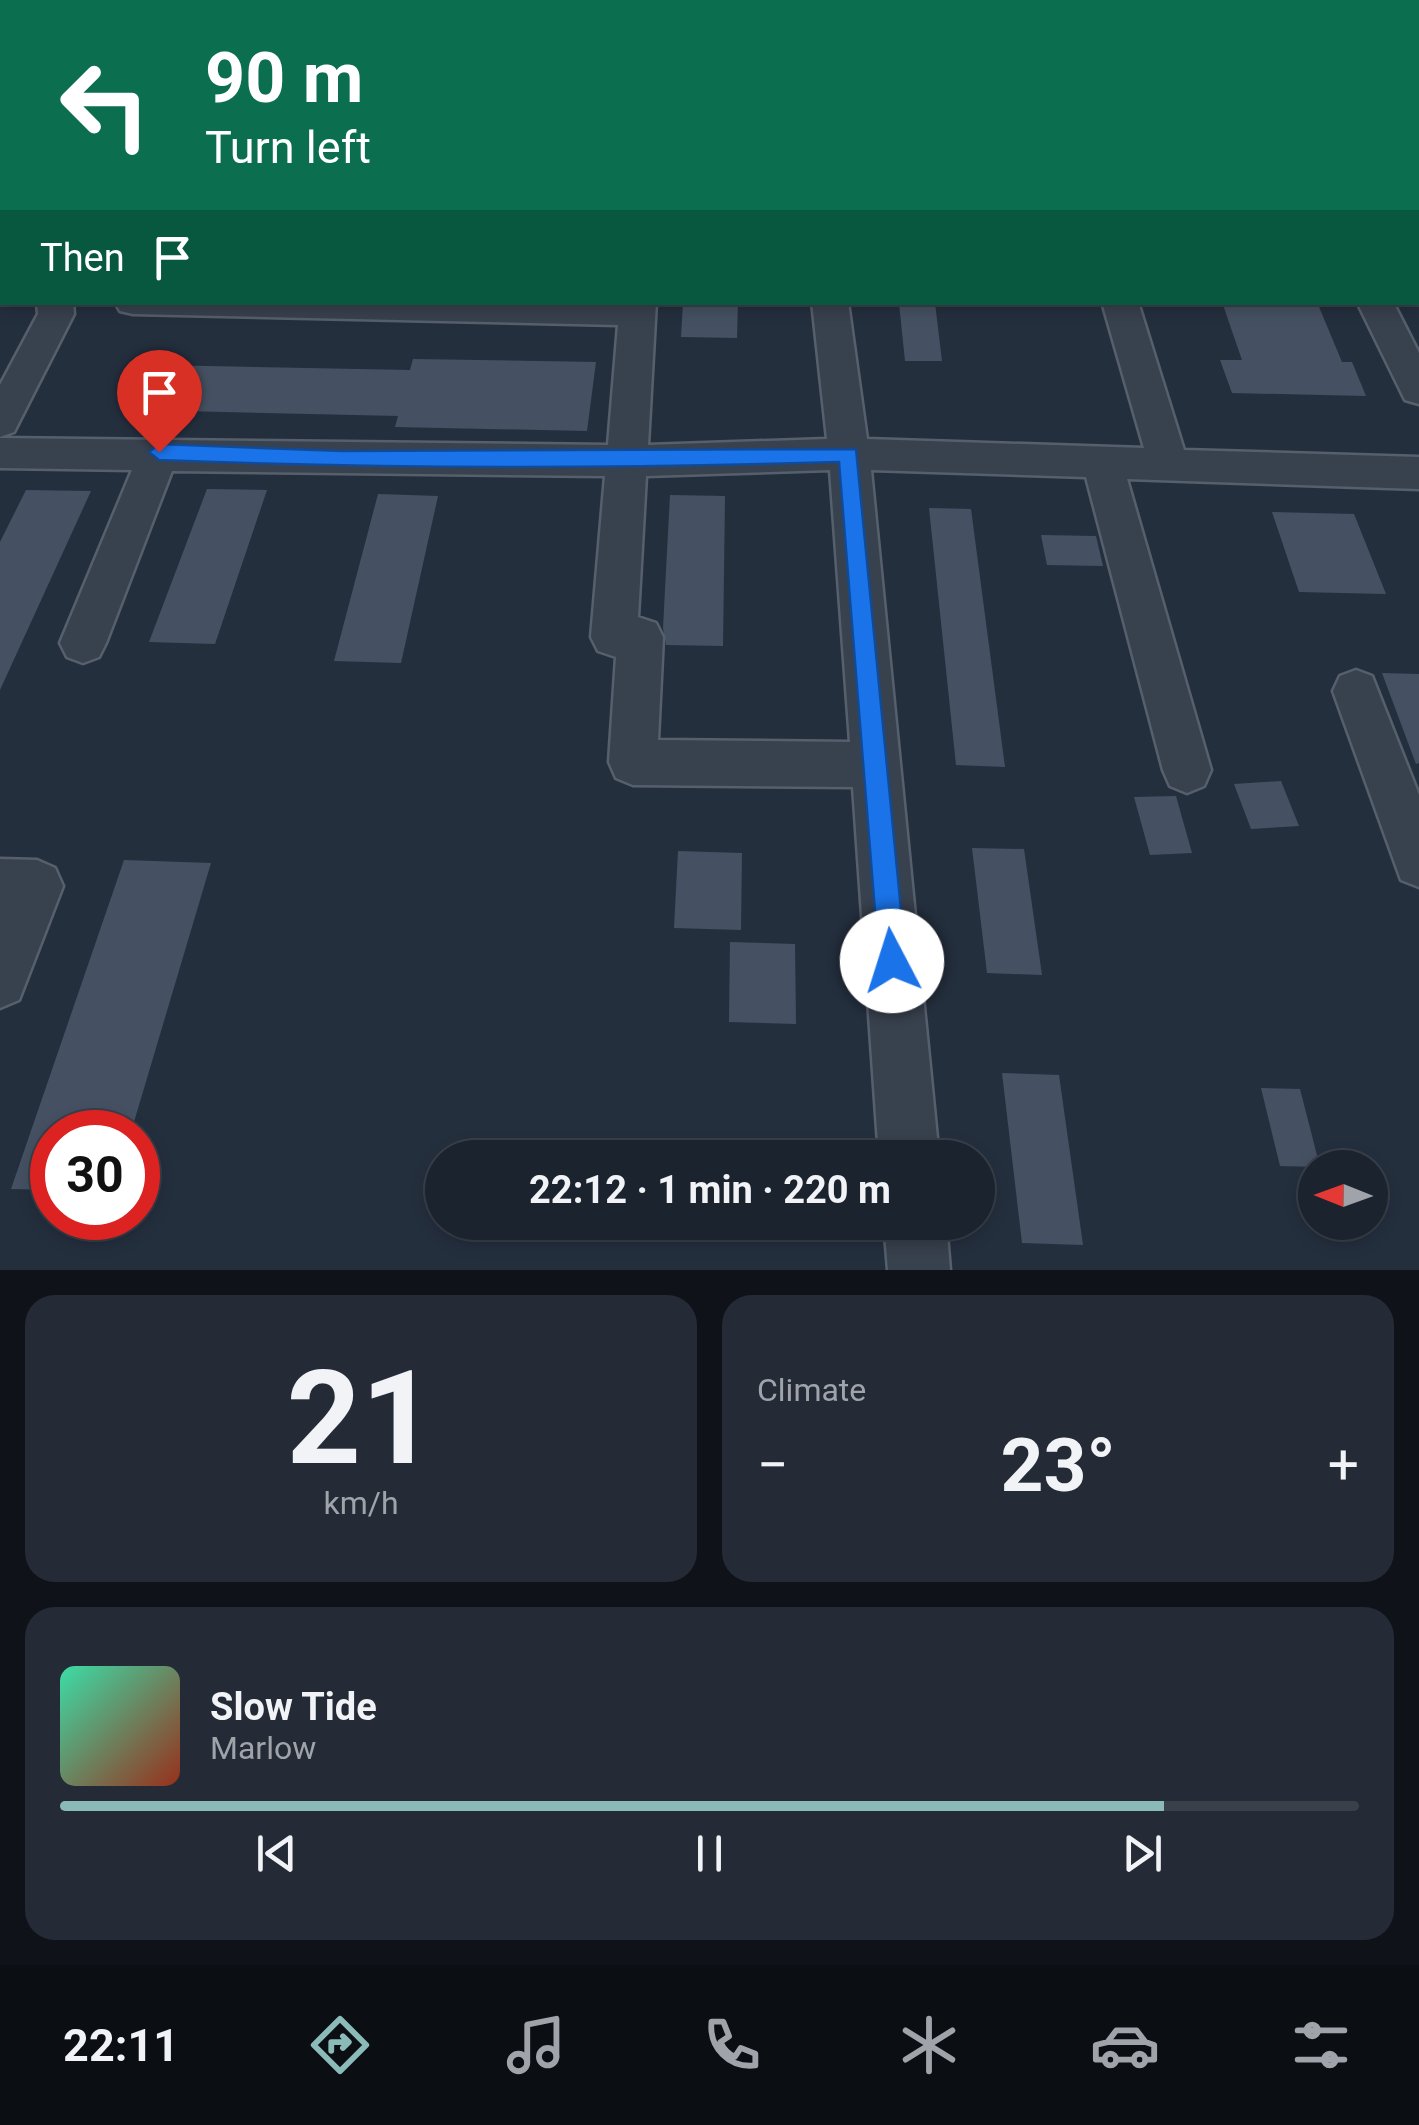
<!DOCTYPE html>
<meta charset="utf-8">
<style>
:root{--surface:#1b232e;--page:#242b36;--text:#f1f3f6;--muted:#a0a4aa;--line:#39404a;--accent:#8bbbb9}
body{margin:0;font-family:Roboto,sans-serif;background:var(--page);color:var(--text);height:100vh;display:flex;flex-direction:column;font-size:38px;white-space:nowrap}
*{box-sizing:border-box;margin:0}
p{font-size:32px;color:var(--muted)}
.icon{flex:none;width:55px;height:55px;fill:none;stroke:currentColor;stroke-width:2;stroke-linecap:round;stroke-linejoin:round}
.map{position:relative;height:1270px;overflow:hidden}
.panel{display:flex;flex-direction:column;gap:25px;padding:25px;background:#0f1319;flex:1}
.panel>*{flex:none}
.top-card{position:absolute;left:0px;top:0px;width:1420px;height:305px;box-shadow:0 5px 15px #0003,0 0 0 2px var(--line);background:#0b6e4f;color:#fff;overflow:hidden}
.needle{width:65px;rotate:271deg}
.tools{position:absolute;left:1298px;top:1150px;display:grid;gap:20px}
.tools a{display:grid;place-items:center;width:90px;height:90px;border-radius:50%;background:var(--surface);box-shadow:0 5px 15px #0003,0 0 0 2px var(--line);font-size:50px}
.speed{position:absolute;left:30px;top:1110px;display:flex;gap:20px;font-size:50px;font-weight:700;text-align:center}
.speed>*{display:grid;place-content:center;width:130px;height:130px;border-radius:50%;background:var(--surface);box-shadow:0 5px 15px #0003,0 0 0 2px var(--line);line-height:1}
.speed .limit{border:15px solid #d22;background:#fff;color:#111}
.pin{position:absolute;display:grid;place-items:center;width:85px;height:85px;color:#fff;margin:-102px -42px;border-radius:50% 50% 50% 0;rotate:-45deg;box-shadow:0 0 10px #0007}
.pin .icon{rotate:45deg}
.me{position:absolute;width:110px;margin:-55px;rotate:355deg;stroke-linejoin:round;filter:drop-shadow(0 0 8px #0008)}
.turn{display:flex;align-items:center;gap:35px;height:210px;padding:0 40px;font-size:45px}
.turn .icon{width:130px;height:130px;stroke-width:2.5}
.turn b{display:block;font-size:70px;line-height:85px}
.then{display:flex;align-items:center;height:95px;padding:0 40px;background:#0003;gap:20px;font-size:38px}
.big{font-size:75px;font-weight:700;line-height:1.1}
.panel .card{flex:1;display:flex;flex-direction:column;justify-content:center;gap:15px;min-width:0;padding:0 35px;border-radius:30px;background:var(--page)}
.panel .dial{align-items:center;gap:0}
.dial b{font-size:130px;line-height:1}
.song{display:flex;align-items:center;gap:30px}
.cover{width:120px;height:120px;border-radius:15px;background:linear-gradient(135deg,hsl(160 70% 55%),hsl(10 70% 35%))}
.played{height:10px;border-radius:5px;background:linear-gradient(90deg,var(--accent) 85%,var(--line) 85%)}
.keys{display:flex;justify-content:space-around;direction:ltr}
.heat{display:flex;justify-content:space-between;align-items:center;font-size:55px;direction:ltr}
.panel .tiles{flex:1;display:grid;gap:25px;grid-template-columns:1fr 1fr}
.card:last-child{grid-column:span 2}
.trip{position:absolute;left:425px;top:1140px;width:570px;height:100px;border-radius:50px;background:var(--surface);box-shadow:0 5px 15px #0003,0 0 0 2px var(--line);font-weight:700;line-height:100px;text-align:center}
.tab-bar{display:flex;height:160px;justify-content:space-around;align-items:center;background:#0b0e12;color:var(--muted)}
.tab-bar .icon{width:70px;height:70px}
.tab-bar .selected{color:var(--accent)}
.tab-bar b{font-size:45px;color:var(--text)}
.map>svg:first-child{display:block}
.building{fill:#455162}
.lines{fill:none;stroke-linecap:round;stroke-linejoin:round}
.minor-casing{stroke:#565f6c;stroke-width:5}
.minor{fill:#38414e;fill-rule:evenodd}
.route{fill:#1a73e8;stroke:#114b97;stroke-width:2.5}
</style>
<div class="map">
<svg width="1419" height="1270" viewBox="0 0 1419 1270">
<rect width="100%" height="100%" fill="#242f3e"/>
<path class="building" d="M683,302H738L737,338L681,337Z
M1222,302H1317L1342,362H1352L1366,396L1232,393L1220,360H1242Z
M899,303H935L942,361H905Z
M413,359L596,362L587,431L395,427L398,416L140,410L160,365L410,370Z
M207,489L267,490L215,644L149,642Z
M26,490L91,491L0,690V542Z
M378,494L438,496L401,663L334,661Z
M670,495L725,496L723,646L666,645L663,628Z
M929,508L971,509L1005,767L956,765Z
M1272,512L1354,514L1386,594L1299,592Z
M1041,535L1096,536L1103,566L1047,565Z
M1382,673L1419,674V763L1416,764Z
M1281,781L1299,826L1251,829L1234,784Z
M1176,796L1192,853L1150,855L1134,797Z
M972,848L1024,849L1042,975L987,973Z
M678,851L742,853L741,930L674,928Z
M124,860L211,863L131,1132H52V1190L11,1189Z
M730,942L795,944L796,1024L729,1022Z
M1002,1073L1059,1075L1083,1245L1022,1243Z
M1261,1088L1300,1089L1320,1167L1280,1166Z"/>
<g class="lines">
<defs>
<path id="minor" d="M331,0H359V2H332Z
M643,0H671V2H644Z
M777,0H805L806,2H779Z
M977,0H1005L1006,2H979Z
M1211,0H1239L1240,2H1213Z
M2,71V91L0,92V72Z
M1418,107H1419V125H1418Z
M0,111H2V129H0Z
M1418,145H1419V165H1418Z
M1419,261V285L1418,286V262Z
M0,276H2V300H0Z
M37,302H73L74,314L14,432L0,437V385L38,314Z
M115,302H656L648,445L827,439L812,302H848L867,439L1144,448L1102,302H1138L1184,450L1419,457V489L1127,479L1211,770L1204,786L1187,793L1170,786L1163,770L1086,477L871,470L939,1158H879L853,787L633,785L616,778L609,762L616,657L598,651L591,637L605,476L172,471L106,643L99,657L83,663L67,657L60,643L132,470L0,468V438L608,445L618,325L133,314L120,311ZM830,470L850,742L658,740L663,637L656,623L638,617L646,476Z
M1357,302H1393L1419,353V404L1405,400Z
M1356,670L1372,676L1419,795V887L1401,880L1333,691L1340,676Z
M0,859L37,860L55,868L63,886L19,1000L0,1008Z
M884,1222H946L950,1270H888Z"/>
</defs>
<use href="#minor" class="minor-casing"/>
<use href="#minor" class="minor"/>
</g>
<path class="route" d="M159,444L342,451L856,449L906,961L902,971L892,975L883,971L879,961L839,462C612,469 386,469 159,460L149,452Z"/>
</svg>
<div class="tools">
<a><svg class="needle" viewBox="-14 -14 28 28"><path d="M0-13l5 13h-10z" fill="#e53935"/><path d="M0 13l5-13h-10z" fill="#a0a4aa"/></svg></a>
</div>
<div class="speed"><div class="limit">30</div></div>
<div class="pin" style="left:159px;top:452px;background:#d93025"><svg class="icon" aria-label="arrive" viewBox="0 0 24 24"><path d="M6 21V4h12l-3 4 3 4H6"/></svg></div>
<svg class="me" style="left:892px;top:961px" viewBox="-20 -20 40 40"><circle r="19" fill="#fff"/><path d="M0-13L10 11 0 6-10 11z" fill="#1a73e8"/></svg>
<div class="trip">22:12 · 1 min · 220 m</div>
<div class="top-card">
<div class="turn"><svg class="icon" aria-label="left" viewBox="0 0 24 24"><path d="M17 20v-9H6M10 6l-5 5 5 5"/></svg><div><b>90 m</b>Turn left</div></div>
<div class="then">Then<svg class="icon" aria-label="arrive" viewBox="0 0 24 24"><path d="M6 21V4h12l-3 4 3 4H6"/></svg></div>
</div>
</div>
<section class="panel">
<div class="tiles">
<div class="card dial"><b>21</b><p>km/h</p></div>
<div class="card"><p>Climate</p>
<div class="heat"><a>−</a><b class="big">23°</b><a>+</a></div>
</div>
<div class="card">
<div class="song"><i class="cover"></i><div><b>Slow Tide</b><p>Marlow</p></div></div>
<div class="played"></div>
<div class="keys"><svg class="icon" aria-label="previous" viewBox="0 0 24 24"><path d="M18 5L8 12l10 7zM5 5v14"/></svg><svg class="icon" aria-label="pause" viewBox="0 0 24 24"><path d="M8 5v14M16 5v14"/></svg><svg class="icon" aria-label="next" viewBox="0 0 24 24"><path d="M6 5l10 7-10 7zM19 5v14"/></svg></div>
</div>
</div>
</section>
<nav class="tab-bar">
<b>22:11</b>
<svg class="icon selected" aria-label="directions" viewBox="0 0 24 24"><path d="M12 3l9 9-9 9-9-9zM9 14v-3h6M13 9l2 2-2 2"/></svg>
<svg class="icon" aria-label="music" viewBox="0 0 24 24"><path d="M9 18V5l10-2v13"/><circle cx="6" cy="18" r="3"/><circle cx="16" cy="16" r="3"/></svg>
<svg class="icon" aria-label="phone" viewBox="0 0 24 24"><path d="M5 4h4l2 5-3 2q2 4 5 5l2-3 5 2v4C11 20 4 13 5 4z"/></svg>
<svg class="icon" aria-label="climate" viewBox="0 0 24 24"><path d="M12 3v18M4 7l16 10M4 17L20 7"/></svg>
<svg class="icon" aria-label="car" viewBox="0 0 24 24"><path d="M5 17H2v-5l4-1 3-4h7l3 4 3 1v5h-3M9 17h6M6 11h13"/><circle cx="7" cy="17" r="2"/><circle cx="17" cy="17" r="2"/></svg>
<svg class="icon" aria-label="filters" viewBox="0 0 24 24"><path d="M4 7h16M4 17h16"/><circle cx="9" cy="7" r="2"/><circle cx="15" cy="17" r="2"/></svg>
</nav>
